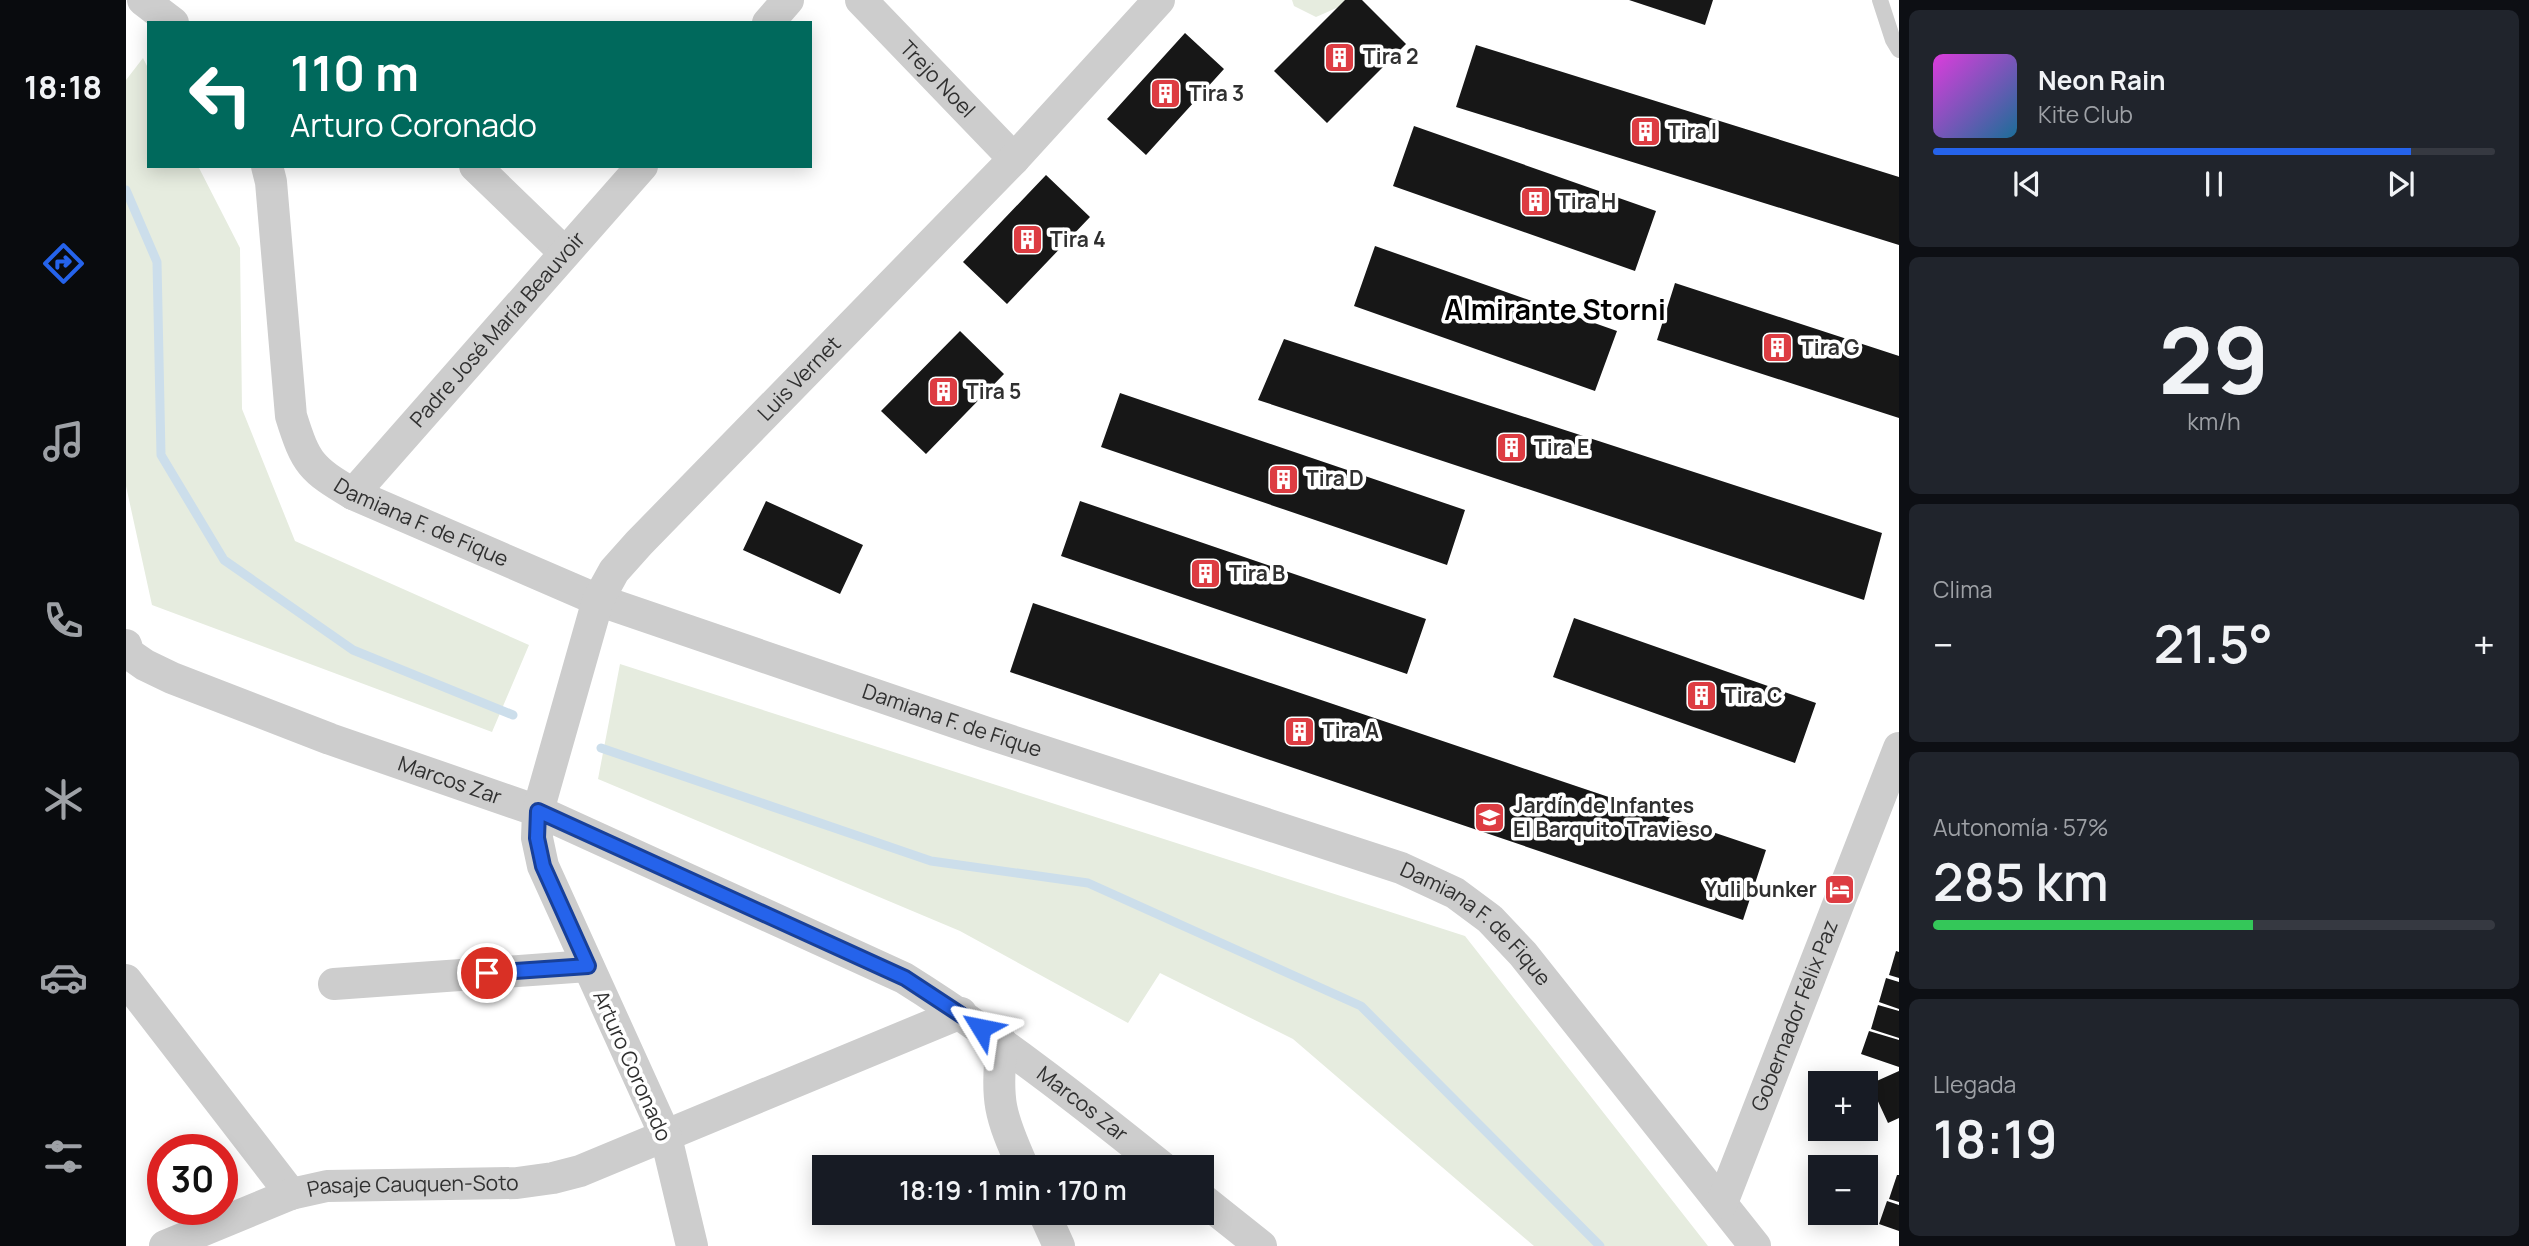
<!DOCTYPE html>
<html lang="es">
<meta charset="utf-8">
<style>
:root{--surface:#171b24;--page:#20242c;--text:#f1f3f6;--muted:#9ea1a6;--line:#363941;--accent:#2563eb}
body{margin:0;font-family:Manrope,sans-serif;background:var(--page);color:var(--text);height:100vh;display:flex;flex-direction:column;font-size:26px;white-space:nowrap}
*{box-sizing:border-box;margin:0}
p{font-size:23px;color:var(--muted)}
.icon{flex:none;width:38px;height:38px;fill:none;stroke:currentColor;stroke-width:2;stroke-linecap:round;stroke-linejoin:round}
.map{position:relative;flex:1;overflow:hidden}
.details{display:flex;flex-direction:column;gap:10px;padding:10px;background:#0d0f14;width:630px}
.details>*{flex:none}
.top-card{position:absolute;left:21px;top:21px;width:665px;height:147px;border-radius:0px;box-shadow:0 4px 18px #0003;background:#00695c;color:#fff;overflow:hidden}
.buttons{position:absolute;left:1682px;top:1071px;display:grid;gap:14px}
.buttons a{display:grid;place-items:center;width:70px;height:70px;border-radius:0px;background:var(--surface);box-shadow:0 4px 18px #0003;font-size:35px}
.speed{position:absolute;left:21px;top:1134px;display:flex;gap:14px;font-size:35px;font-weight:700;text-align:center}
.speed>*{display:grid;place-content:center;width:91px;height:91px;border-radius:50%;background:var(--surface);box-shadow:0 4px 18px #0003;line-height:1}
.speed .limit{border:10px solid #d22;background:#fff;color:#111}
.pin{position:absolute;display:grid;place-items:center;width:60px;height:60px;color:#fff;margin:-30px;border:4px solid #fff;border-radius:50%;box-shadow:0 2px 7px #0007}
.me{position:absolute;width:77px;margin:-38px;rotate:305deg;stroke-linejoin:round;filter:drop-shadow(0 0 5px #0008)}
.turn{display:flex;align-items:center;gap:24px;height:147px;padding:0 28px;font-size:32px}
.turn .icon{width:91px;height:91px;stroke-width:2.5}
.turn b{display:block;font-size:49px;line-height:60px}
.big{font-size:52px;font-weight:600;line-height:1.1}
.details .widget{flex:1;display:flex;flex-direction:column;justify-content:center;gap:10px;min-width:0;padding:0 24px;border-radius:10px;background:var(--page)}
.details .dial{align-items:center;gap:0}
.dial b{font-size:91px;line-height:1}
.song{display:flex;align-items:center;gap:21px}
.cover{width:84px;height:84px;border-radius:10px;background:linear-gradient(135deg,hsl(300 70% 55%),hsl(200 70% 35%))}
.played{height:7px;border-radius:4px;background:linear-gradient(90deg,var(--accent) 85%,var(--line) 85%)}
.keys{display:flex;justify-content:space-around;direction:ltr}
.heat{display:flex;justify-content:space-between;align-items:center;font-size:38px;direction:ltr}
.charge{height:10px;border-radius:5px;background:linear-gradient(90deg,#34c759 57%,var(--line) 0)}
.trip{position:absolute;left:686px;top:1155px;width:402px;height:70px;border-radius:0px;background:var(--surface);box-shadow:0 4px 18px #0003;font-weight:600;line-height:70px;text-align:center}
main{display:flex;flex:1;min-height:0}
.dock{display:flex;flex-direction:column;width:126px;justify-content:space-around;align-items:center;background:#090b0e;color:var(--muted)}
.dock .icon{width:49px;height:49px}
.dock .on{color:var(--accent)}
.dock b{font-size:32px;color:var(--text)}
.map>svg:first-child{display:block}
.green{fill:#e6ecdf}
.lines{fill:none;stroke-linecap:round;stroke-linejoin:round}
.stream{stroke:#ccdeeb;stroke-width:9}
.building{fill:#171717}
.lane{stroke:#cdcdcd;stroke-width:16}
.street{stroke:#cdcdcd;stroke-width:32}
.route-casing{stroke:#184099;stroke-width:18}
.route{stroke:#2563eb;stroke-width:12}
.labels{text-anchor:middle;stroke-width:7;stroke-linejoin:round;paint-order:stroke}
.poi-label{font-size:21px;font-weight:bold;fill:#303030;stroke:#fff;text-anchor:start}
.street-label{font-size:21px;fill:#303030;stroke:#fff}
.district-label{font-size:28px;font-weight:bold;fill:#000;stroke:#fff}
</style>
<main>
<nav class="dock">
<b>18:18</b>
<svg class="icon on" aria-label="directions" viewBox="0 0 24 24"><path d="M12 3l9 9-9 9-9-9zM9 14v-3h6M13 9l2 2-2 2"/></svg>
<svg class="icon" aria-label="music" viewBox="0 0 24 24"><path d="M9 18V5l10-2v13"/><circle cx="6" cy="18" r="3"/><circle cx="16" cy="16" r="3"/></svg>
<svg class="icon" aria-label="phone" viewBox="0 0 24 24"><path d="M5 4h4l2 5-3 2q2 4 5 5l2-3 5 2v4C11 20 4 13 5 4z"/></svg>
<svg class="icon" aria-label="climate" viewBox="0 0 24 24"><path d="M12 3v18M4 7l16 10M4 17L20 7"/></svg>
<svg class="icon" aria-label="car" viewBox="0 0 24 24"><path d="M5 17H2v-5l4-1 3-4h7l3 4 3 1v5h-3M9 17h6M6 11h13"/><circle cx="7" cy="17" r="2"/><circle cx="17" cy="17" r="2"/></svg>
<svg class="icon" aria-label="filters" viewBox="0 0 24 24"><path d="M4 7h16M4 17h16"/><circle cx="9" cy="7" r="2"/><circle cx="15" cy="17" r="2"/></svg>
</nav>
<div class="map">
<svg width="1773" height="1246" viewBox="0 0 1773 1246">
<rect width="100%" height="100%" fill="#fff"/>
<path class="green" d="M1166,0H1221L1215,6L1190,17L1168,6Z
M17,58L23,70V166H72L114,248L116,409L169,541L403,645L366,732L26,605L0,486V80Z
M494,664L1339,936L1582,1246H1408L1167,1039L1034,973L1002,1023L834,931L472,779Z"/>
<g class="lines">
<path class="stream" d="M0,190L31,262L35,455L98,560L227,650L387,715
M475,748L805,861L962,883L1235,1006L1474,1246"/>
</g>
<path class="building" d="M1219,0H1236L1280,44L1201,123L1148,71Z
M1503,0H1587L1579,25Z
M1059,33L1098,69L1020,155L981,119Z
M1350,45L1773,177V245L1330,107Z
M1288,126L1530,211L1509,271L1267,186Z
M920,175L964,217L881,304L837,262Z
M1249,246L1491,331L1469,391L1228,306Z
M1549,283L1773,356V418L1531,340Z
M834,331L878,374L800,454L755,411Z
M1158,339L1756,533L1738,600L1132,400Z
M994,393L1339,510L1321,565L975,447Z
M640,501L737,545L714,594L617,550Z
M954,501L1300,619L1281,674L935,556Z
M907,603L1640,850L1617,920L884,672Z
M1448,618L1690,703L1669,763L1427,677Z
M1770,951L1773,952V978L1763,975Z
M1760,978L1773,982V1009L1753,1002Z
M1752,1005L1773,1011V1038L1745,1029Z
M1743,1031L1773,1040V1067L1735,1054Z
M1773,1071V1118L1762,1123L1744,1084Z
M1771,1175H1773V1202L1763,1199Z
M1761,1201L1773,1205V1231L1753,1224Z"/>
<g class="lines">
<path class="lane" d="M1754,0L1767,40L1773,50"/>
<g class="street">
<path d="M17,0L47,23"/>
<path id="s1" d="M735,0L888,159"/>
<path d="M642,23L662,0"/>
<path id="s2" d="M141,166L145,182L165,416C180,464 185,469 227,494L472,600L861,733L1275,868L1329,893L1364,919L1397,954L1629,1246"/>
<path d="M349,166L439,253"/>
<path id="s3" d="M227,494L516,166"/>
<path id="s4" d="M0,645L3,654L19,665L46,678L204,739L412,811L778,978C869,1035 953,1100 1036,1167"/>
<path d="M0,980L165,1194"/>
<path d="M208,984L462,966"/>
<path d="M876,1043C869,1100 874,1116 897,1167"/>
<path d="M1076,1199L1135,1246"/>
<path id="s5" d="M1596,1203L1773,748"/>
<path d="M918,1213L933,1246"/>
<path id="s6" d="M39,1246L165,1194L201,1186L391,1183L427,1178L454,1171L835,1013"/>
<path id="s7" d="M566,1246L540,1137L417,866L411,838L412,811L472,600L488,571L513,543L888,159L1033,0"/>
</g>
</g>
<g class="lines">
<defs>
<path id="route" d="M361,973L462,966L417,866L411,838L412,811L779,978L855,1028"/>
</defs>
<use href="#route" class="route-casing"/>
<use href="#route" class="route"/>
</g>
<defs>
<symbol id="building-square" viewBox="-11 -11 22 22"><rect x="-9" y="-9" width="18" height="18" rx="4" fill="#dd3c42" stroke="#fff"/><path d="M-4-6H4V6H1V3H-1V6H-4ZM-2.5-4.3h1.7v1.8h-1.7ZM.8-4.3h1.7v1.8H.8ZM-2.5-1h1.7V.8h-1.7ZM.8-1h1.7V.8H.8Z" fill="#fff"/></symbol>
<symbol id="school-square" viewBox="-11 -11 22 22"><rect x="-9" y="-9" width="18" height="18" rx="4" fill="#dd3c42" stroke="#fff"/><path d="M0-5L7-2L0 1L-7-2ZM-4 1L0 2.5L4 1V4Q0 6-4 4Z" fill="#fff"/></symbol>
<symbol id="hotel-square" viewBox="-11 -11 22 22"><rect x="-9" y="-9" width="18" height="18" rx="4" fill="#dd3c42" stroke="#fff"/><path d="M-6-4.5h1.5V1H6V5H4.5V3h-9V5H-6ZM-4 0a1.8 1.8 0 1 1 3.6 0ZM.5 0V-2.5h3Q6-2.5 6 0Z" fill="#fff"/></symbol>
</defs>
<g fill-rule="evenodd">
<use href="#building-square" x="1196" y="40" width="35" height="35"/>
<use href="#building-square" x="1022" y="76" width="35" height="35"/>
<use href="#building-square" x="1502" y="114" width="35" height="35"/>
<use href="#building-square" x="1392" y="184" width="35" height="35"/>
<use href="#building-square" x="884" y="222" width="35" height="35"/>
<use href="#building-square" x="1634" y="330" width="35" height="35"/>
<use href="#building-square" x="800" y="374" width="35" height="35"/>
<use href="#building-square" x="1368" y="430" width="35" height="35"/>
<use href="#building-square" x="1140" y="462" width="35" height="35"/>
<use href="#building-square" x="1062" y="556" width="35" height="35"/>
<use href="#building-square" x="1558" y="678" width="35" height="35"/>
<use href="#building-square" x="1156" y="714" width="35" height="35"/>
<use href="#school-square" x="1346" y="800" width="35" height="35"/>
<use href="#hotel-square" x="1696" y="872" width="35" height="35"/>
</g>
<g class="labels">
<g class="poi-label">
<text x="1237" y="64">Tira 2</text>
<text x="1063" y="101">Tira 3</text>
<text x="1542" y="139">Tira I</text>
<text x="1432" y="209">Tira H</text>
<text x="924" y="247">Tira 4</text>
<text x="1675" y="355">Tira G</text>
<text x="840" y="399">Tira 5</text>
<text x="1408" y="455">Tira E</text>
<text x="1180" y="486">Tira D</text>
<text x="1103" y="581">Tira B</text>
<text x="1598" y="703">Tira C</text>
<text x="1196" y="738">Tira A</text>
<text x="1387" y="813">Jardín de Infantes<tspan x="1387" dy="24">El Barquito Travieso</tspan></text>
<text x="1691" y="897" text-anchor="end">Yuli bunker</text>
</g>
<g class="street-label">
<text dy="7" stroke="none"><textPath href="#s1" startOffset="110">Trejo Noel</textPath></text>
<text dy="7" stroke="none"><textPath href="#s3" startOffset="219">Padre José María Beauvoir</textPath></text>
<text dy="7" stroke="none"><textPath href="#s7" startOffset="985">Luis Vernet</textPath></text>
<text dy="7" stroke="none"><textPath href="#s2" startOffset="429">Damiana F. de Fique</textPath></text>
<text dy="7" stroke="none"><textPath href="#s2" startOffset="996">Damiana F. de Fique</textPath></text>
<text dy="7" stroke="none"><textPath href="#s4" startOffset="355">Marcos Zar</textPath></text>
<text dy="7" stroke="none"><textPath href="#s2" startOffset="1563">Damiana F. de Fique</textPath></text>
<text dy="7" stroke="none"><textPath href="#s5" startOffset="201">Gobernador Félix Paz</textPath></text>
<text transform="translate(506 1066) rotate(66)" y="7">Arturo Coronado</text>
<text dy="7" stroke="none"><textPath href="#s4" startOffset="1069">Marcos Zar</textPath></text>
<text dy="7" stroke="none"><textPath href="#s6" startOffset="259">Pasaje Cauquen-Soto</textPath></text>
</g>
<g class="district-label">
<text x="1429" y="320">Almirante Storni</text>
</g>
</g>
</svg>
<div class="buttons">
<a>+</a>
<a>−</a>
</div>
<div class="speed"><div class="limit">30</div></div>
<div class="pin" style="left:361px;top:973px;background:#d93025"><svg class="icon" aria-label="arrive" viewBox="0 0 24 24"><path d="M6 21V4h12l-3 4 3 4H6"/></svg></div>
<svg class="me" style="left:855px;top:1028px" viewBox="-20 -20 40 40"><path d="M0-17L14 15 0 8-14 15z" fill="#2563eb" stroke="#fff" stroke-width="4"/></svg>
<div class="trip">18:19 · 1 min · 170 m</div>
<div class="top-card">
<div class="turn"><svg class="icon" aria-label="left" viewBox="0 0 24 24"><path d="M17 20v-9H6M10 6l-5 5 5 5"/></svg><div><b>110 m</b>Arturo Coronado</div></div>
</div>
</div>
<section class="details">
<div class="widget">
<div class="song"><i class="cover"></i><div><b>Neon Rain</b><p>Kite Club</p></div></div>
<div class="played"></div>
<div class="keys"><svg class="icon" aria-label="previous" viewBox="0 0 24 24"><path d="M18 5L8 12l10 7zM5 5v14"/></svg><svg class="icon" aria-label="pause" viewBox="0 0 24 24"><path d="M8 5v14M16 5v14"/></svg><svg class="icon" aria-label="next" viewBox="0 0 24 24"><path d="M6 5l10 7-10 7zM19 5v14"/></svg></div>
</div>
<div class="widget dial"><b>29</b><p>km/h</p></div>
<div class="widget"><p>Clima</p>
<div class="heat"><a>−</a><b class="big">21.5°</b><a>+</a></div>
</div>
<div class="widget"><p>Autonomía · 57%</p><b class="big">285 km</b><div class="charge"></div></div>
<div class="widget"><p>Llegada</p><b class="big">18:19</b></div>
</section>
</main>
